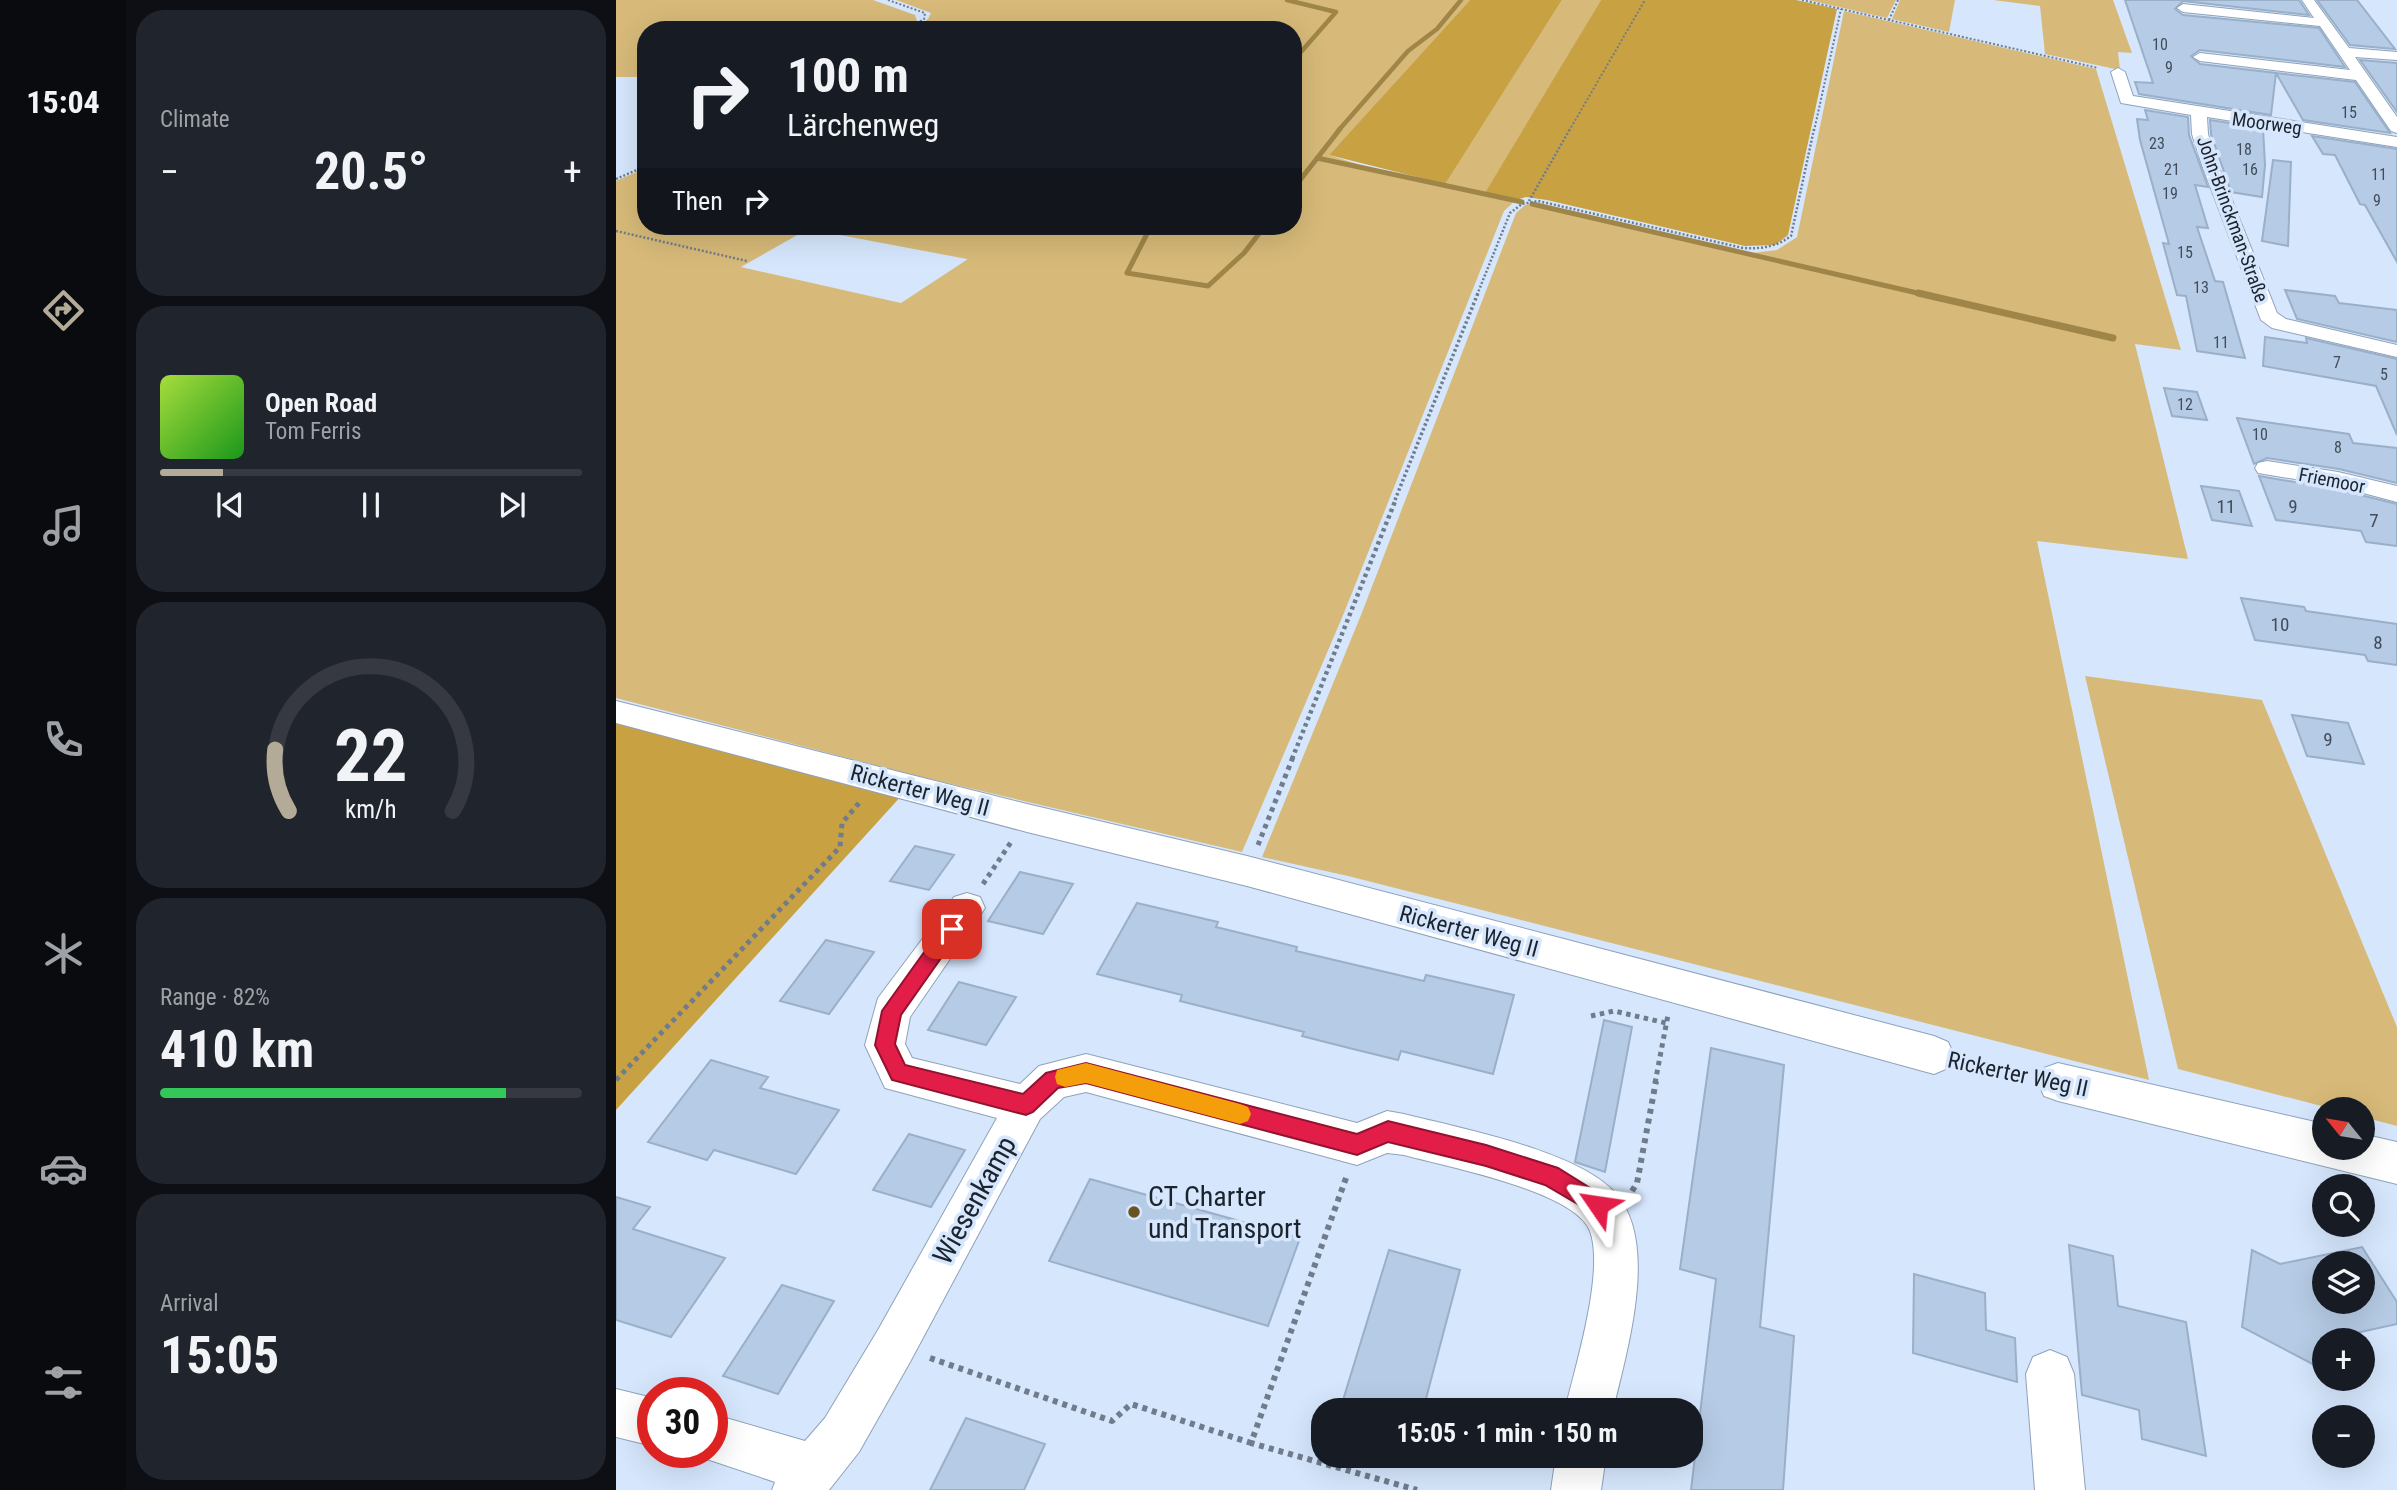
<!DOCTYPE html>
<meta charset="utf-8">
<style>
:root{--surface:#171b24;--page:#20242c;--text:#f1f3f6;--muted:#9ea1a6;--line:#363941;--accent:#b3ab97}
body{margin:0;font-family:"Roboto Condensed",sans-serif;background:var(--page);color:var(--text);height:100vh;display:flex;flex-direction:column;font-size:26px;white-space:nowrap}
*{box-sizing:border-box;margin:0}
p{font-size:23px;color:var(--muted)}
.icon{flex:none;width:38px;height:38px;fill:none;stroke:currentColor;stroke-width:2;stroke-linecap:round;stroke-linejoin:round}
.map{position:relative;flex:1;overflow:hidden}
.sheet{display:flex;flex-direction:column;gap:10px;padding:10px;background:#0d0f14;width:490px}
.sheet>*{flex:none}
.guide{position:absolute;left:21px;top:21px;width:665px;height:214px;border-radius:28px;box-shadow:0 7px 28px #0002;background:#171b24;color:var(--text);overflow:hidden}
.needle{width:46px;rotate:300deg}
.fabs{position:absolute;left:1696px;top:1097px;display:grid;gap:14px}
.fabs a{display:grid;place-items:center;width:63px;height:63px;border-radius:50%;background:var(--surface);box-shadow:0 7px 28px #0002;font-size:35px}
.speed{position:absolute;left:21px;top:1377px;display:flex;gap:14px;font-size:35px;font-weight:700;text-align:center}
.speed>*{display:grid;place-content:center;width:91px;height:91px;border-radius:50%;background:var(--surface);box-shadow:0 7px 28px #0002;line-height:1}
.speed .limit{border:10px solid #d22;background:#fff;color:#111}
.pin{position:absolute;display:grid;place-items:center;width:60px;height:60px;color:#fff;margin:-30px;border-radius:14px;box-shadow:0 4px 10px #0006}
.me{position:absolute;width:77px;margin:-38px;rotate:302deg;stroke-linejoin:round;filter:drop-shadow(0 0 5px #0008)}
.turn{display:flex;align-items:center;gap:24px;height:147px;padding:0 35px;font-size:32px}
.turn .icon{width:91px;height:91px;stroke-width:2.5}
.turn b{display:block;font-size:49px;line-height:60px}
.then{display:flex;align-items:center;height:66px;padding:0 35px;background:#0003;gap:14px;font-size:26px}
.big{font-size:52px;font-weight:700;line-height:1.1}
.sheet .tile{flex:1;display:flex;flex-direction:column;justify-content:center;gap:10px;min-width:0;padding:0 24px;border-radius:28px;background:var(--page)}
.sheet .dial{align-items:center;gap:0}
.dial svg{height:182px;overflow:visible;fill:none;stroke:var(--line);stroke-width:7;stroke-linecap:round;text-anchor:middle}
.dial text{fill:var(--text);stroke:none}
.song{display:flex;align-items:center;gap:21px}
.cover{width:84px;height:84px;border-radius:10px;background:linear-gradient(135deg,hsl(80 70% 55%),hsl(120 70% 35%))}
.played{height:7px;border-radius:4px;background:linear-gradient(90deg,var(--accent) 15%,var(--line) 15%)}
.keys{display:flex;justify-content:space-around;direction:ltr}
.heat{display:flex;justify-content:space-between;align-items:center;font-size:38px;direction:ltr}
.charge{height:10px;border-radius:5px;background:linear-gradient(90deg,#34c759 82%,var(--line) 0)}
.trip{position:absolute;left:695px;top:1398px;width:392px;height:70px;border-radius:28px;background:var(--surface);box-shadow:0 7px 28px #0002;font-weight:700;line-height:70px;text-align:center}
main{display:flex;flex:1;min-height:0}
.dock{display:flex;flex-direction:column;width:126px;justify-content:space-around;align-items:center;background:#090b0e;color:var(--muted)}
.dock .icon{width:49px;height:49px}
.dock .active{color:var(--accent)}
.dock b{font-size:32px;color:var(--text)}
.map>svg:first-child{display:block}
.green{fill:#d7ba79;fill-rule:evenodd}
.forest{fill:#c8a143}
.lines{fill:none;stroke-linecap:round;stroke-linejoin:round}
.stream-far2{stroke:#9f8648;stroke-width:4.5}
.stream-far1{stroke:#9f8648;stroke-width:5}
.stream{stroke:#9f8648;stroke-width:7}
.building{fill:#b6cbe5;stroke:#9aafc8;stroke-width:2;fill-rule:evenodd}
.street-casing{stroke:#8ea2bb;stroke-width:2}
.path-far5{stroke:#707c8c;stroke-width:2;stroke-dasharray:2 2;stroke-linecap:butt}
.path-far4{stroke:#707c8c;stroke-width:2.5;stroke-dasharray:2 2;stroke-linecap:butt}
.path-far3{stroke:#707c8c;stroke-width:3.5;stroke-dasharray:2.5 2.5;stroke-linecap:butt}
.path-far2{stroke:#707c8c;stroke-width:4.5;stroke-dasharray:3.5 3.5;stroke-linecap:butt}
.path-far1{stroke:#707c8c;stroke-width:5;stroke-dasharray:4.5 4.5;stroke-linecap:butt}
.path{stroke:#707c8c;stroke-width:6;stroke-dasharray:5 5;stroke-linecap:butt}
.street{fill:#fff;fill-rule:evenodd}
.route{fill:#e11d48;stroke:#92132f;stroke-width:2}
.slow{fill:#f59e0b}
.poi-dot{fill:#685322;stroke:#d6e7fd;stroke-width:2.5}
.labels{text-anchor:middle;stroke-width:7;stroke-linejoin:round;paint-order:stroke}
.far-number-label{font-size:16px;fill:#424d5b}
.far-street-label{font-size:19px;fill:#1b232d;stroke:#d6e7fd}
.number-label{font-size:19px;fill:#424d5b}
.street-label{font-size:23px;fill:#1b232d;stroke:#d6e7fd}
.near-poi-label{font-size:28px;fill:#1b232d;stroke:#d6e7fd;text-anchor:start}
.near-street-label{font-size:28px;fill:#1b232d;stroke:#d6e7fd}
</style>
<main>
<nav class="dock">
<b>15:04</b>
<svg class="icon active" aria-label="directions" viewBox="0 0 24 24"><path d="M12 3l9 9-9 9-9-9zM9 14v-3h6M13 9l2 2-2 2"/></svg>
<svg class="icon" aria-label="music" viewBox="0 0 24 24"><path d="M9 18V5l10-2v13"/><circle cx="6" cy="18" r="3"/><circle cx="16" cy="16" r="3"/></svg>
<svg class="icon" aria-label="phone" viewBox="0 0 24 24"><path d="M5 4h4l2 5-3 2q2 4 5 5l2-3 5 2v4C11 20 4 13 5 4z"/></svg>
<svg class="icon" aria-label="climate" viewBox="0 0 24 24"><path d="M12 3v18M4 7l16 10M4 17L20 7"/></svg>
<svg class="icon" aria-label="car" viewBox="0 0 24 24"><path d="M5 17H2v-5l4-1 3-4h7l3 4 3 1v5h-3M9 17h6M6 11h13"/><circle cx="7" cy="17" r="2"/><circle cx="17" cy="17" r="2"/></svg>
<svg class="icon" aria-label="filters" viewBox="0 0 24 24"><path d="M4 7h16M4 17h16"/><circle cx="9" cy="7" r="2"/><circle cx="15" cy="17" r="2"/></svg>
</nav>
<section class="sheet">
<div class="tile"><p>Climate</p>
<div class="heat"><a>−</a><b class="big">20.5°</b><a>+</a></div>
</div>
<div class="tile">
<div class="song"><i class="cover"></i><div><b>Open Road</b><p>Tom Ferris</p></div></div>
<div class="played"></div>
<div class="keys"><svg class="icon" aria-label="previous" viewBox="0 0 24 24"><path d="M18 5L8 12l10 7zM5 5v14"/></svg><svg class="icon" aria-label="pause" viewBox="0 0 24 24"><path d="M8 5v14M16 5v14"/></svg><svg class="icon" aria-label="next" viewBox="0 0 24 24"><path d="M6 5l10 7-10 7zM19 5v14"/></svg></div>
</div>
<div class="tile dial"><svg viewBox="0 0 100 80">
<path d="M14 69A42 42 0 1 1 86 69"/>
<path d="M14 69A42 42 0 0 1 8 42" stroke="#b3ab97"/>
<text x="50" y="56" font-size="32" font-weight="700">22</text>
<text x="50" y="72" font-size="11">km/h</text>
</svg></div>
<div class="tile"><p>Range · 82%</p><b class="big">410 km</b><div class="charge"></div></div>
<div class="tile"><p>Arrival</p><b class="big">15:05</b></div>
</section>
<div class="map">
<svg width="1781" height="1490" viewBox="0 0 1781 1490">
<rect width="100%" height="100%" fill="#d6e7fd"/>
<path class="green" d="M0,0H257L299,15L301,21L286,30H30V77H0Z
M280,0H854L713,155L754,168L828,184L946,0H985L870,193L900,200L888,211L728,613L626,852L301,776L0,698V181L30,168V226H677V30H295L312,19L315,13ZM192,229L351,259H352L285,303L125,267Z
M1192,0H1280L1271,18Z
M1284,0H1339L1333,32L1276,19Z
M1377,0H1497L1516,53L1502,52L1504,70L1429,54L1424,6Z
M1228,11L1480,69L1565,350L1519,344L1572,559L1421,541L1533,1080L732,876L646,857L745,615L900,213L909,205L920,203L1136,253L1161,250L1181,237Z
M1469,676L1646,700L1781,1027V1126L1747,1117L1746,1110L1717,1109L1562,1069Z"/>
<path class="forest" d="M854,0H946L829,184L713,155Z
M985,0H1180L1221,9L1172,235L1159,245L1129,246L931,200L910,197L900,200L869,193Z
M0,723L287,794L0,1110Z"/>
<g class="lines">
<path class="stream-far2" d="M671,0L720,12L677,61
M334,25L353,30
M722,131L792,51L821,29L845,0"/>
<path class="stream-far1" d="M701,158L906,202
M677,189L724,129
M916,204L1310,295
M535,226L511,273L592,286L628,253L649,226"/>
<path class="stream" d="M1302,293L1497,338"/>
</g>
<path class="building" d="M1509,0H1683L1693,15L1567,1L1559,9L1567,15L1703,28L1729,67L1584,50L1575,56L1584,64L1660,73L1655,115L1523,94L1519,82L1537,83Z
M1701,0H1741L1779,49L1734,45Z
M1744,60L1781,63V112Z
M1660,73L1739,82L1774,133L1687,120Z
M1529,110L1572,117L1573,135L1592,187L1579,185L1592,228L1581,227L1599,281L1607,282L1629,358L1581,351L1570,296L1561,295L1547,243L1553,244L1524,140L1521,119L1532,120Z
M1594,120L1647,128L1649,165L1646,197L1615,192L1595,134Z
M1696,136L1781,149V262L1749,205L1744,204L1719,155L1707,154Z
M1657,160L1675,162L1672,246L1646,241Z
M1669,290L1719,296L1723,303L1781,310V342L1681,319Z
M1649,337L1691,343L1690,338L1781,359V435L1760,386L1647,366Z
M1548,388L1581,392L1591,420L1556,416Z
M1621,418L1733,434L1737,443L1781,448V483L1723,469L1651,458L1638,464Z
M1643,476L1720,489L1781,504V546L1750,542L1745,531L1660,520Z
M1585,486L1623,491L1636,526L1596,520Z
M1625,598L1688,607L1690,611L1781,624V665L1752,661L1749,655L1639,640Z
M1676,715L1732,723L1748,764L1691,756Z
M299,846L338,855L313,890L274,881Z
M404,872L457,884L427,934L372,921Z
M521,903L602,922L600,927L681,947L680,951L808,981L810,975L898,995L877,1074L785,1051L782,1060L733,1048L686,1036L688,1032L564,1001L566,995L481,974Z
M210,940L258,952L213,1014L164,1001Z
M343,982L400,997L370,1045L312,1030Z
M988,1020L1016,1027L989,1172L959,1162Z
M1095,1048L1168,1065L1144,1327L1178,1336L1167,1490H1075L1100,1279L1064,1269Z
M95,1060L152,1077L144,1088L223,1110L180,1174L98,1150L91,1160L32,1142Z
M293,1134L349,1150L315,1207L257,1190Z
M474,1179L684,1238L652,1326L433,1261Z
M0,1197L34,1207L17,1229L109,1258L55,1337L0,1320Z
M1453,1245L1497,1256L1502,1306L1570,1322L1590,1456L1526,1439L1523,1410L1466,1395Z
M1746,1247L1781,1302V1324L1708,1340V1370L1626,1327L1636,1250L1664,1264ZM1708,1264H1746V1302H1708Z
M773,1250L844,1270L807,1410H724Z
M1298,1274L1369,1293L1370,1330L1399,1338L1401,1382L1297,1353Z
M166,1285L218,1301L162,1394L107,1376Z
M350,1418L429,1444L408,1490H314Z"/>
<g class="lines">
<defs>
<path id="street" d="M1686,0H1698L1733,48L1781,52V60L1739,57L1781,117V133L1775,131L1740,80L1584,61L1577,57L1584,53L1734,70L1704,26L1567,12L1561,8L1567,4L1698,18Z
M1502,68L1509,72L1517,96L1781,137V147L1591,117L1592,134L1602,165L1661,313L1670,319L1781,345V357L1656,328L1645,320L1586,165L1576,134L1575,115L1505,103L1495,72Z
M1651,461L1722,472L1781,486V502L1721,486L1642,473L1639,468L1642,463Z
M0,701L411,804L631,856L1318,1036L1332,1042L1338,1055L1332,1068L1318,1074L631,886L411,832L0,723Z
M351,893L364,897L369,908L294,1017L289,1044L296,1058L404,1084L423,1066L470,1054L741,1123L771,1111L788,1114C843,1128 964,1151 1000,1194C1044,1244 1010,1353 997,1410H949C959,1367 989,1272 974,1231C959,1191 828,1166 788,1155L771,1153L741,1165L470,1092L448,1097L424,1119L294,1362L243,1452L213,1490H156L159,1482L79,1455L78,1452H96V1414L189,1441L209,1418L262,1330L381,1118L269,1088L249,1045L262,998L338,897Z
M1442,1063L1708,1124V1148H1746V1134L1781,1142V1184L1442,1101L1428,1096L1422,1082L1428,1068Z
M1434,1350L1451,1357L1458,1374L1469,1490H1419L1410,1374L1417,1357Z
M0,1389L37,1398V1446L0,1437Z
M940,1456H990L985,1490H935Z"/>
</defs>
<use href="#street" class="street-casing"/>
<path class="path-far5" d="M272,0L309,13L308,19L290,30
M1186,0L1482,68
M1273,20L1282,0
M953,131L1029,0
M1198,131L1225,9"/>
<path class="path-far4" d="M0,179L30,166
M913,201L954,129
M0,231L131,261
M861,295L894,213L906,204L922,201L1127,248C1145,249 1160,247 1175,236L1198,129"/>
<path class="path-far3" d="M779,500L862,293"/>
<path class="path-far2" d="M676,759L780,499"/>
<path class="path-far1" d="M642,845L677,757
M367,884L395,842
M975,1016L998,1011L1050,1023
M1350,1062L1410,1075
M0,1080L224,847L226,823L243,803
M1039,1083L1052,1015"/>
<path class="path" d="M730,1178L635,1443L801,1490
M1016,1191L1021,1183L1040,1081
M314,1358L496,1421L515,1404L635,1443"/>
<use href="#street" class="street"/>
</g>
<path class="route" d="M336,921L342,923L345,929L342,934L285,1015L279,1044L289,1065L407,1094L430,1073L470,1063L741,1134L772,1121L870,1145L942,1168L990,1198L993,1205L990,1213L982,1216L929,1185L870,1166L772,1142L741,1155L470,1083L442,1088L417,1112L410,1115L276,1080L259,1045L266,1011L329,923Z"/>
<path class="slow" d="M470,1063L624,1104L632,1107L635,1114L632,1121L624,1124L470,1083L449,1087L441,1084L439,1077L441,1070Z"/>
<circle class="poi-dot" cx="518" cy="1212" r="7"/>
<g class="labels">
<g class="far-number-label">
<text x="1544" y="50">10</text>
<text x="1553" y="73">9</text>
<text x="1733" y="118">15</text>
<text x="1541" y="149">23</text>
<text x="1628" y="155">18</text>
<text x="1556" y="175">21</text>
<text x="1634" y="175">16</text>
<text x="1763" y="180">11</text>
<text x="1554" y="199">19</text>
<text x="1761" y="206">9</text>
<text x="1569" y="258">15</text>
<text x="1585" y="293">13</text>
<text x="1605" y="348">11</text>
<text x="1721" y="368">7</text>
<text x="1768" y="380">5</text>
<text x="1569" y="410">12</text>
<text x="1644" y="440">10</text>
<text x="1722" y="453">8</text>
</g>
<g class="far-street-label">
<text transform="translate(1651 123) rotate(8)" y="7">Moorweg</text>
<text transform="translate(1617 219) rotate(70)" y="7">John-Brinckman-Straße</text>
<text transform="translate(1716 480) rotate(11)" y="7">Friemoor</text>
</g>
<g class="number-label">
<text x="1610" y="513">11</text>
<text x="1677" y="513">9</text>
<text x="1758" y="527">7</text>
<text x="1664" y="631">10</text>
<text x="1762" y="649">8</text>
<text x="1712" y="746">9</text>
</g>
<g class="street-label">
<text transform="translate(304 790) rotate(15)" y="8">Rickerter Weg II</text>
<text transform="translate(853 931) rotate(15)" y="8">Rickerter Weg II</text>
<text transform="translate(1402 1074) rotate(12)" y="8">Rickerter Weg II</text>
</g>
<g class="near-poi-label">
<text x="532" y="1206">CT Charter<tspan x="532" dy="32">und Transport</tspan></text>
</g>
<g class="near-street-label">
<text transform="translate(358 1200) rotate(-61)" y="10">Wiesenkamp</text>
</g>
</g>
</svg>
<div class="fabs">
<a><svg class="needle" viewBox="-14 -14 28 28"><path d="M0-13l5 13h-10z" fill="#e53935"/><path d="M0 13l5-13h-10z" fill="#9ea1a6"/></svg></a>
<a><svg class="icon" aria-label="search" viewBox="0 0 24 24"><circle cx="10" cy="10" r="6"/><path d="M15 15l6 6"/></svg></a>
<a><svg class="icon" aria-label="layers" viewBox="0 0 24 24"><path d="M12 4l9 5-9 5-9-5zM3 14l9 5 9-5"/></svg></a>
<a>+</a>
<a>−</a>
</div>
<div class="speed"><div class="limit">30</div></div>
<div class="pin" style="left:336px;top:929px;background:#d93025"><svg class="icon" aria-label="arrive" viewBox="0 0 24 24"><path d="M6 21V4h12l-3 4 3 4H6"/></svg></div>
<svg class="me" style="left:982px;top:1205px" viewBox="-20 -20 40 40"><path d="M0-17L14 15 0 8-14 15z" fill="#e11d48" stroke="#fff" stroke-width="4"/></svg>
<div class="trip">15:05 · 1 min · 150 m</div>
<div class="guide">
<div class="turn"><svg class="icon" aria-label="right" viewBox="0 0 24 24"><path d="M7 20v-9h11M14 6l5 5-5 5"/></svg><div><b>100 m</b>Lärchenweg</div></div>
<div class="then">Then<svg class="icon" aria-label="right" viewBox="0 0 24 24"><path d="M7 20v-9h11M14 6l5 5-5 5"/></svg></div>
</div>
</div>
</main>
